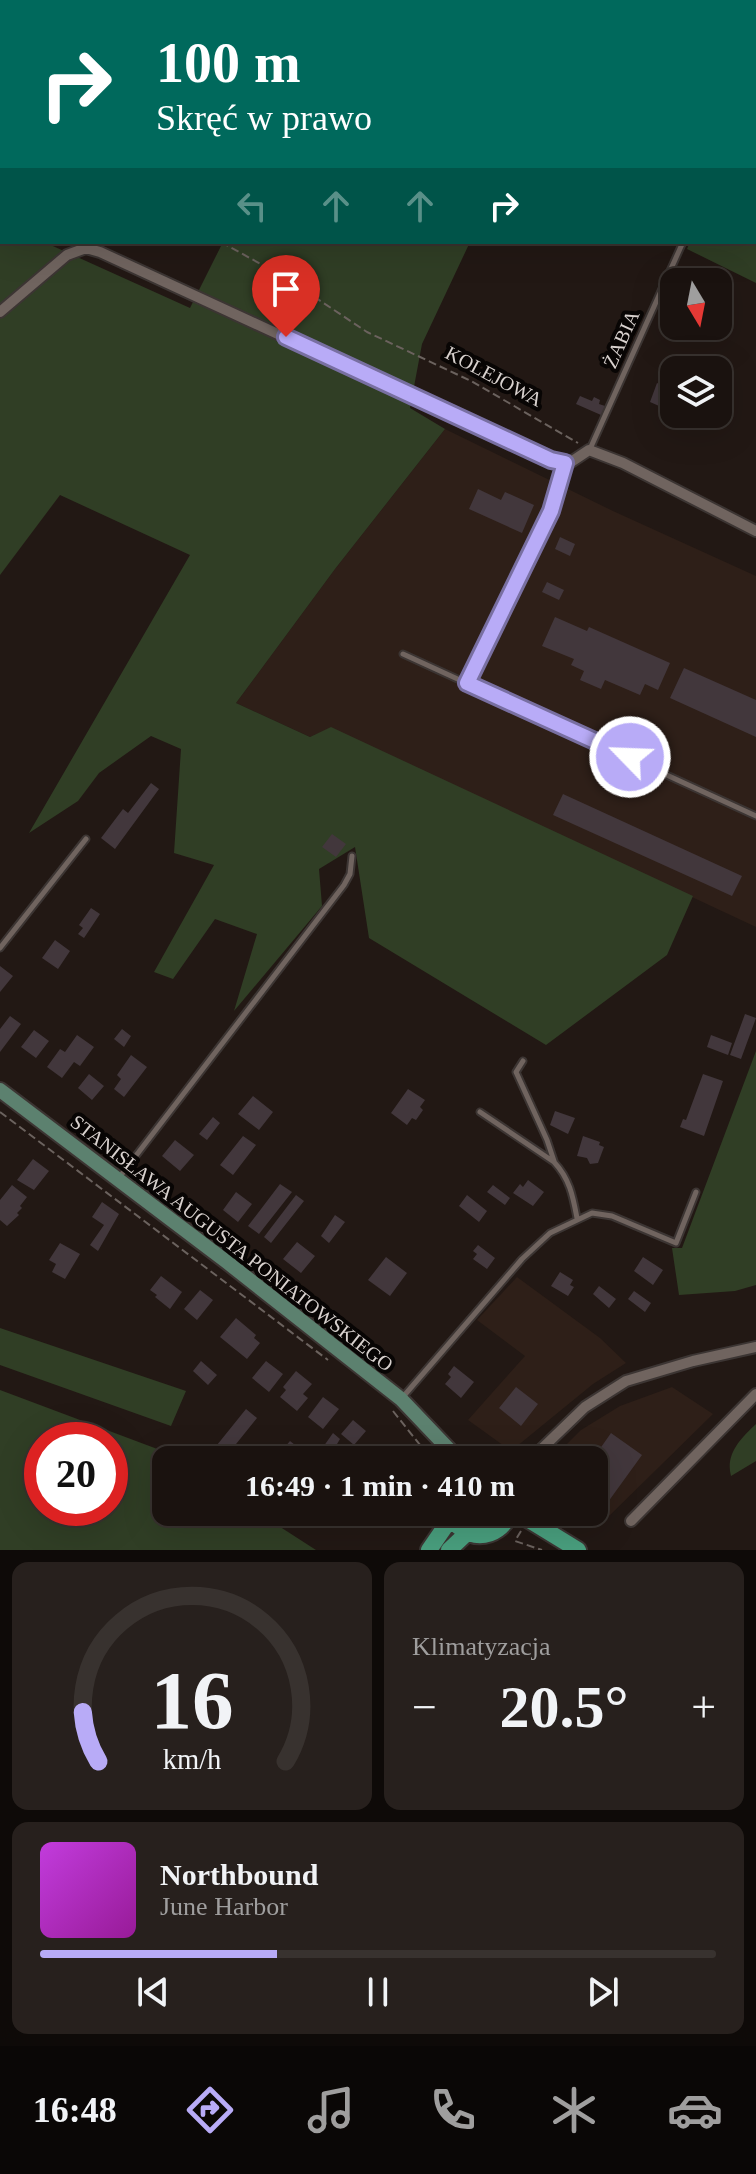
<!DOCTYPE html>
<html lang="pl">
<meta charset="utf-8">
<style>
:root{--surface:#1a120f;--page:#27201d;--text:#f1f3f6;--muted:#9f9e9e;--line:#38322f;--accent:#b8abf7}
body{margin:0;font-family:"Times New Roman",serif;background:var(--page);color:var(--text);height:100vh;display:flex;flex-direction:column;font-size:30px;white-space:nowrap}
*{box-sizing:border-box;margin:0}
p{font-size:26px;color:var(--muted)}
.icon{flex:none;width:44px;height:44px;fill:none;stroke:currentColor;stroke-width:2;stroke-linecap:round;stroke-linejoin:round}
.map{position:relative;height:1550px;overflow:hidden}
.side{display:flex;flex-direction:column;gap:12px;padding:12px;background:#0e0a08;flex:1}
.side>*{flex:none}
.banner{position:absolute;left:0px;top:0px;width:756px;height:244px;box-shadow:0 8px 32px #0002,0 0 0 2px var(--line);background:#00695c;color:#fff;overflow:hidden}
.needle{width:52px;rotate:170deg}
.buttons{position:absolute;left:660px;top:268px;display:grid;gap:16px}
.buttons a{display:grid;place-items:center;width:72px;height:72px;border-radius:16px;background:var(--surface);box-shadow:0 8px 32px #0002,0 0 0 2px var(--line);font-size:40px}
.speed{position:absolute;left:24px;top:1422px;display:flex;gap:16px;font-size:40px;font-weight:700;text-align:center}
.speed>*{display:grid;place-content:center;width:104px;height:104px;border-radius:50%;background:var(--surface);box-shadow:0 8px 32px #0002,0 0 0 2px var(--line);line-height:1}
.speed .limit{border:12px solid #d22;background:#fff;color:#111}
.pin{position:absolute;display:grid;place-items:center;width:68px;height:68px;color:#fff;margin:-82px -34px;border-radius:50% 50% 50% 0;rotate:-45deg;box-shadow:0 0 8px #0007}
.pin .icon{rotate:45deg}
.me{position:absolute;width:88px;margin:-44px;rotate:294deg;stroke-linejoin:round;filter:drop-shadow(0 0 6px #0008)}
.turn{display:flex;align-items:center;gap:28px;height:168px;padding:0 24px;font-size:36px}
.turn .icon{width:104px;height:104px;stroke-width:2.5}
.turn b{display:block;font-size:56px;line-height:68px}
.lanes{display:flex;align-items:center;height:76px;padding:0 24px;background:#0003;justify-content:center;gap:40px;direction:ltr}
.lanes .off{opacity:.35}
.big{font-size:60px;font-weight:700;line-height:1.1}
.side .widget{flex:1;display:flex;flex-direction:column;justify-content:center;gap:12px;min-width:0;padding:0 28px;border-radius:16px;background:var(--page)}
.side .dial{align-items:center;gap:0}
.dial svg{height:208px;overflow:visible;fill:none;stroke:var(--line);stroke-width:7;stroke-linecap:round;text-anchor:middle}
.dial text{fill:var(--text);stroke:none}
.song{display:flex;align-items:center;gap:24px}
.cover{width:96px;height:96px;border-radius:12px;background:linear-gradient(135deg,hsl(290 70% 55%),hsl(300 70% 35%))}
.played{height:8px;border-radius:4px;background:linear-gradient(90deg,var(--accent) 35%,var(--line) 35%)}
.keys{display:flex;justify-content:space-around;direction:ltr}
.heat{display:flex;justify-content:space-between;align-items:center;font-size:44px;direction:ltr}
.side .tiles{flex:1;display:grid;gap:12px;grid-template-columns:1fr 1fr}
.widget:last-child{grid-column:span 2}
.trip{position:absolute;left:152px;top:1446px;width:456px;height:80px;border-radius:16px;background:var(--surface);box-shadow:0 8px 32px #0002,0 0 0 2px var(--line);font-weight:700;line-height:80px;text-align:center}
.dock{display:flex;height:128px;justify-content:space-around;align-items:center;background:#0a0706;color:var(--muted)}
.dock .icon{width:56px;height:56px}
.dock .selected{color:var(--accent)}
.dock b{font-size:36px;color:var(--text)}
.map>svg:first-child{display:block}
.built{fill:#2e1f18}
.green{fill:#303e25;fill-rule:evenodd}
.building{fill:#42373c}
.lines{fill:none;stroke-linecap:round;stroke-linejoin:round}
.service-casing{stroke:#3c3533;stroke-width:9}
.minor-casing{stroke:#3c3533;stroke-width:14}
.secondary-casing{stroke:#3c3533;stroke-width:18}
.primary-casing{stroke:#3c3533;stroke-width:20}
.path{stroke:#6b625e;stroke-width:2;stroke-dasharray:8 4;stroke-linecap:butt}
.service{stroke:#70645f;stroke-width:5}
.minor{stroke:#70645f;stroke-width:10}
.secondary{stroke:#5c816f;stroke-width:14}
.primary{stroke:#499f7e;stroke-width:16}
.route-casing{stroke:#786fa1;stroke-width:20}
.route{stroke:#b8abf7;stroke-width:14}
.labels{text-anchor:middle;stroke-width:8;stroke-linejoin:round;paint-order:stroke}
.street-label{font-size:20px;fill:#d8d1ce;stroke:#080504}
</style>
<div class="map">
<svg width="756" height="1550" viewBox="0 0 756 1550">
<rect width="100%" height="100%" fill="#221814"/>
<path class="built" d="M445,429L613,511L756,576V927L331,728L310,737L236,703L335,569Z
M517,1277L600,1338L626,1363L593,1384L511,1451L468,1420L525,1356L477,1320Z
M672,1387L713,1414L606,1519L594,1510V1460H551L581,1430L620,1406Z"/>
<path class="green" d="M0,0H583L2,2V242H44L190,308L223,242H470L422,344L410,408L445,429L335,569L236,703L310,737L331,727L693,896L667,955L546,1045L369,938L355,847L319,869L322,906L234,1011L257,934L215,919L173,979L154,972L214,865L174,853L181,749L151,736L99,773L78,801L29,833L190,555L60,495L0,575Z
M756,195V283L687,249L690,242H754Z
M756,1051V1285L735,1291L679,1295L672,1248H682Z
M0,1328L186,1391L171,1426L0,1365Z
M0,1390L160,1450L176,1460H166V1512H257L316,1550H0ZM42,1440H110V1508H42Z
M756,1424V1461L731,1476C725,1454 741,1438 756,1424Z"/>
<path class="building" d="M671,296L674,298V326H686L683,332L668,326L673,317L670,315L672,310L666,307Z
M657,383L674,391L666,409L650,402Z
M580,396L592,401L594,397L600,400L599,404L605,406L601,415L576,404Z
M478,489L501,500L505,492L534,505L522,533L469,509Z
M560,537L575,544L570,556L555,549Z
M547,582L564,590L559,600L542,592Z
M555,617L587,631L589,627L670,663L658,690L645,684L640,695L605,680L601,689L580,680L584,671L571,665L574,659L542,646Z
M684,668L756,700V737L670,698Z
M151,783L159,789L115,849L101,838L123,809L128,813Z
M563,794L742,876L732,896L553,815Z
M332,834L346,844L336,857L322,847Z
M91,908L100,914L84,938L78,934L83,928L79,925Z
M55,940L70,951L58,969L42,958Z
M0,966L13,976L0,992Z
M745,1014L756,1018L741,1059L730,1055Z
M10,1016L21,1024L0,1052V1029Z
M122,1029L131,1036L124,1047L114,1039Z
M34,1030L49,1041L36,1058L21,1047Z
M77,1035L94,1047L80,1066L74,1062L62,1078L47,1067L60,1049L65,1052Z
M711,1035L732,1043L728,1055L707,1047Z
M131,1055L147,1067L124,1097L114,1089L121,1079L117,1075Z
M89,1074L104,1086L92,1100L78,1088Z
M703,1074L723,1081L704,1136L680,1127L683,1119L686,1120Z
M408,1089L425,1100L420,1107L423,1110L416,1120L412,1118L407,1125L391,1113Z
M253,1096L273,1112L259,1130L238,1114Z
M555,1111L575,1118L568,1134L550,1125Z
M213,1117L220,1123L207,1140L199,1134Z
M243,1136L256,1145L233,1175L220,1165Z
M583,1136L600,1142L599,1145L604,1147L598,1163L590,1164L587,1158L577,1156Z
M175,1140L194,1155L180,1171L162,1156Z
M33,1159L49,1171L34,1190L17,1180Z
M528,1180L544,1192L533,1206L513,1193L520,1184L523,1187Z
M280,1184L292,1192L259,1234L248,1226Z
M12,1185L27,1197L20,1206L22,1208L17,1213L19,1215L7,1226L0,1220V1200Z
M493,1185L510,1198L505,1205L487,1192Z
M236,1192L252,1204L238,1222L223,1210Z
M296,1195L304,1201L271,1243L264,1237Z
M467,1195L487,1211L479,1222L459,1206Z
M102,1202L119,1214L98,1251L90,1245L104,1225L92,1217Z
M335,1215L345,1222L329,1243L321,1236Z
M297,1242L315,1256L301,1273L283,1259Z
M60,1243L80,1254L65,1279L52,1272L56,1264L49,1260Z
M478,1245L495,1258L487,1269L473,1259L477,1254L473,1251Z
M386,1257L407,1273L390,1296L368,1280Z
M643,1257L663,1270L653,1285L634,1271Z
M560,1272L573,1280L570,1285L574,1287L568,1296L551,1286Z
M161,1276L182,1292L170,1309L155,1297L157,1295L150,1290Z
M599,1286L616,1299L609,1308L593,1294Z
M200,1290L213,1300L197,1320L184,1309Z
M634,1291L651,1303L645,1312L628,1299Z
M236,1318L256,1335L254,1338L260,1343L247,1359L220,1337Z
M201,1361L217,1375L208,1385L193,1371Z
M266,1361L283,1374L269,1392L252,1378Z
M454,1366L474,1382L461,1398L445,1384L451,1377L448,1374Z
M296,1371L312,1384L303,1394L308,1398L297,1411L280,1397L286,1390L283,1387Z
M516,1387L538,1404L521,1426L499,1408Z
M323,1397L339,1409L323,1429L308,1417Z
M246,1409L257,1418L228,1454L217,1445Z
M353,1420L366,1431L354,1445L341,1434Z
M333,1433L340,1439L330,1456L321,1450Z
M611,1433L642,1455L608,1502L594,1492V1465L601,1456L597,1453Z
M290,1441L300,1449L291,1460H274Z"/>
<g class="lines">
<defs>
<path id="service" d="M590,449L683,242
M403,654L756,816
M467,683L551,511L565,463
M0,948L86,839
M523,1061L516,1072L547,1140L554,1161
M480,1112L554,1162C570,1179 573,1197 577,1218
M118,1179L344,885L350,874L352,856
M402,1398L522,1259L550,1233L592,1213L612,1216L676,1243L696,1192"/>
<path id="minor" d="M0,312L67,255L86,248L100,252L551,460L571,462L589,450L623,463L756,531
M530,1460L585,1407L626,1381L693,1361L756,1347
M631,1521L756,1394"/>
<path id="secondary" d="M0,1090L227,1262L401,1399L459,1460"/>
<path id="primary" d="M448,1512C462,1543 498,1543 511,1512
M516,1512L578,1550
M429,1550L451,1518
M449,1550L467,1533"/>
</defs>
<use href="#service" class="service-casing"/>
<use href="#minor" class="minor-casing"/>
<use href="#secondary" class="secondary-casing"/>
<use href="#primary" class="primary-casing"/>
<path class="path" d="M372,2L373,1
M0,204L2,205
M221,242L286,278L367,332L471,381L578,443
M0,1112L328,1360
M393,1411L432,1460
M471,1455L485,1460
M501,1460H508
M521,1531L515,1541L542,1550"/>
<use href="#service" class="service"/>
<use href="#minor" class="minor"/>
<use href="#secondary" class="secondary"/>
<use href="#primary" class="primary"/>
</g>
<g class="lines">
<defs>
<path id="route" d="M286,337L551,460L565,463L551,511L467,683L630,757"/>
</defs>
<use href="#route" class="route-casing"/>
<use href="#route" class="route"/>
</g>
<g class="labels">
<g class="street-label">
<text transform="translate(621 339) rotate(-66)" y="7">ŻABIA</text>
<text transform="translate(494 376) rotate(28)" y="7">KOLEJOWA</text>
<text transform="translate(232 1243) rotate(38)" y="7">STANISŁAWA AUGUSTA PONIATOWSKIEGO</text>
</g>
</g>
</svg>
<div class="buttons">
<a><svg class="needle" viewBox="-14 -14 28 28"><path d="M0-13l5 13h-10z" fill="#e53935"/><path d="M0 13l5-13h-10z" fill="#9f9e9e"/></svg></a>
<a><svg class="icon" aria-label="layers" viewBox="0 0 24 24"><path d="M12 4l9 5-9 5-9-5zM3 14l9 5 9-5"/></svg></a>
</div>
<div class="speed"><div class="limit">20</div></div>
<div class="pin" style="left:286px;top:337px;background:#d93025"><svg class="icon" aria-label="arrive" viewBox="0 0 24 24"><path d="M6 21V4h12l-3 4 3 4H6"/></svg></div>
<svg class="me" style="left:630px;top:757px" viewBox="-20 -20 40 40"><circle r="17" fill="#b8abf7" stroke="#fff" stroke-width="3"/><path d="M0-11L8 9 0 5-8 9z" fill="#fff"/></svg>
<div class="trip">16:49 · 1 min · 410 m</div>
<div class="banner">
<div class="turn"><svg class="icon" aria-label="right" viewBox="0 0 24 24"><path d="M7 20v-9h11M14 6l5 5-5 5"/></svg><div><b>100 m</b>Skręć w prawo</div></div>
<div class="lanes"><svg class="icon off" aria-label="left" viewBox="0 0 24 24"><path d="M17 20v-9H6M10 6l-5 5 5 5"/></svg><svg class="icon off" aria-label="ahead" viewBox="0 0 24 24"><path d="M12 20V5M6 11l6-6 6 6"/></svg><svg class="icon off" aria-label="ahead" viewBox="0 0 24 24"><path d="M12 20V5M6 11l6-6 6 6"/></svg><svg class="icon" aria-label="right" viewBox="0 0 24 24"><path d="M7 20v-9h11M14 6l5 5-5 5"/></svg></div>
</div>
</div>
<section class="side">
<div class="tiles">
<div class="widget dial"><svg viewBox="0 0 100 80">
<path d="M14 69A42 42 0 1 1 86 69"/>
<path d="M14 69A42 42 0 0 1 8 50" stroke="#b8abf7"/>
<text x="50" y="56" font-size="32" font-weight="700">16</text>
<text x="50" y="72" font-size="11">km/h</text>
</svg></div>
<div class="widget"><p>Klimatyzacja</p>
<div class="heat"><a>−</a><b class="big">20.5°</b><a>+</a></div>
</div>
<div class="widget">
<div class="song"><i class="cover"></i><div><b>Northbound</b><p>June Harbor</p></div></div>
<div class="played"></div>
<div class="keys"><svg class="icon" aria-label="previous" viewBox="0 0 24 24"><path d="M18 5L8 12l10 7zM5 5v14"/></svg><svg class="icon" aria-label="pause" viewBox="0 0 24 24"><path d="M8 5v14M16 5v14"/></svg><svg class="icon" aria-label="next" viewBox="0 0 24 24"><path d="M6 5l10 7-10 7zM19 5v14"/></svg></div>
</div>
</div>
</section>
<nav class="dock">
<b>16:48</b>
<svg class="icon selected" aria-label="directions" viewBox="0 0 24 24"><path d="M12 3l9 9-9 9-9-9zM9 14v-3h6M13 9l2 2-2 2"/></svg>
<svg class="icon" aria-label="music" viewBox="0 0 24 24"><path d="M9 18V5l10-2v13"/><circle cx="6" cy="18" r="3"/><circle cx="16" cy="16" r="3"/></svg>
<svg class="icon" aria-label="phone" viewBox="0 0 24 24"><path d="M5 4h4l2 5-3 2q2 4 5 5l2-3 5 2v4C11 20 4 13 5 4z"/></svg>
<svg class="icon" aria-label="climate" viewBox="0 0 24 24"><path d="M12 3v18M4 7l16 10M4 17L20 7"/></svg>
<svg class="icon" aria-label="car" viewBox="0 0 24 24"><path d="M5 17H2v-5l4-1 3-4h7l3 4 3 1v5h-3M9 17h6M6 11h13"/><circle cx="7" cy="17" r="2"/><circle cx="17" cy="17" r="2"/></svg>
</nav>
